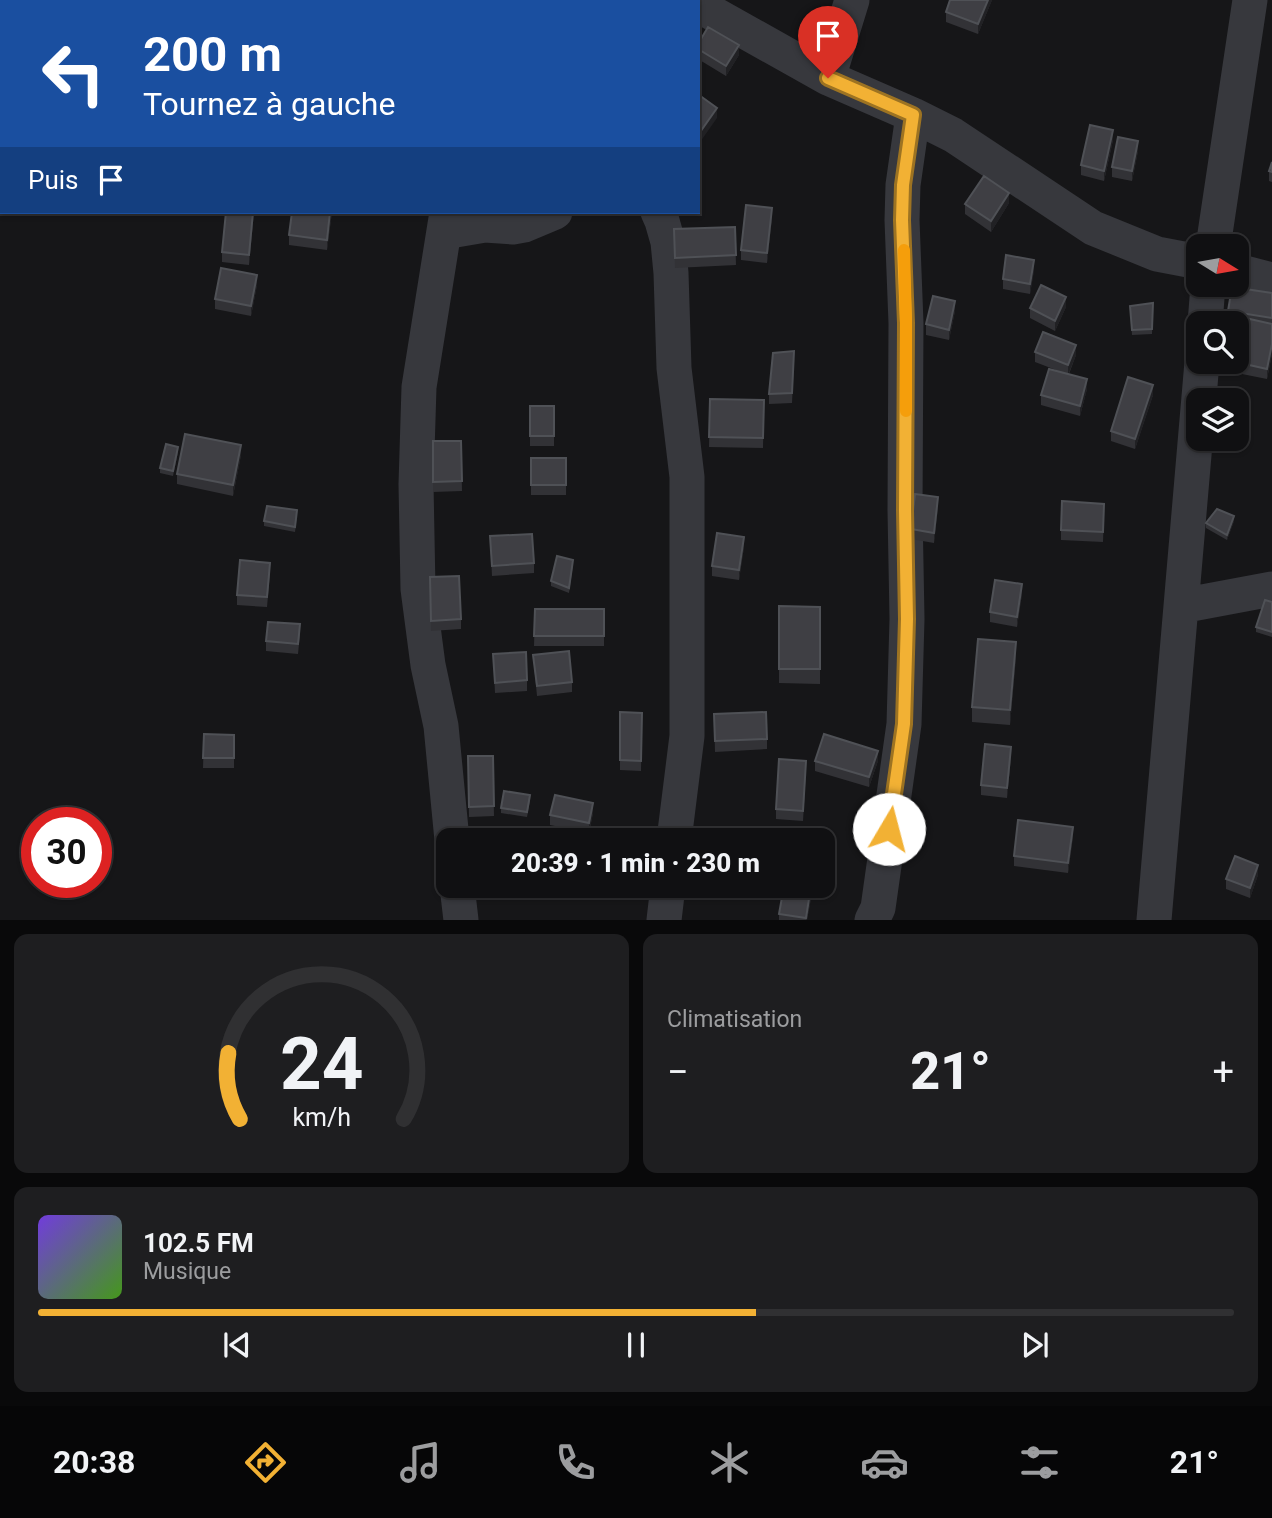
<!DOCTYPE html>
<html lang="fr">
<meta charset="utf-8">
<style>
:root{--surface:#101012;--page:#1e1e20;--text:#f1f3f6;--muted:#9c9d9f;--line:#303032;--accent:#f2b134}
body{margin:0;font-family:Roboto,sans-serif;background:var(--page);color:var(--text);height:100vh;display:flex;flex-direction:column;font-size:26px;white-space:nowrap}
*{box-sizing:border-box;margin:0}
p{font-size:23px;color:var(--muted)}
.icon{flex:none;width:38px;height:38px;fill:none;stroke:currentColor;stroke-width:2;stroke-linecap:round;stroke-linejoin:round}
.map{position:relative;height:920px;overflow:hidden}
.side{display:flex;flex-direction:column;gap:14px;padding:14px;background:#09090a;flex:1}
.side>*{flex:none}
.guide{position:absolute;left:0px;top:0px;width:700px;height:214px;box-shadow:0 2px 5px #0004,0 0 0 2px var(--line);background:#1a4fa0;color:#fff;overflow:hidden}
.needle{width:46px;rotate:101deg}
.fabs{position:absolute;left:1186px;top:234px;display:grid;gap:14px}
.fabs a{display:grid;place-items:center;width:63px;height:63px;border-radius:14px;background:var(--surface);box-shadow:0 2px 5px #0004,0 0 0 2px var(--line);font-size:35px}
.speed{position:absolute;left:21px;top:807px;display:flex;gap:14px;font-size:35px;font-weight:700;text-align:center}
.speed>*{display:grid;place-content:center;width:91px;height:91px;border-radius:50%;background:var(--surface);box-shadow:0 2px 5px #0004,0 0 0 2px var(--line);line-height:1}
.speed .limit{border:10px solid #d22;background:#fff;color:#111}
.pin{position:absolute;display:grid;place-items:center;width:60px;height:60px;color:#fff;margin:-72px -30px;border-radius:50% 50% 50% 0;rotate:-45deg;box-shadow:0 0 7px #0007}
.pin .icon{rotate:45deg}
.me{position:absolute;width:77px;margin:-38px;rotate:8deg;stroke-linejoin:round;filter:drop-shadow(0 0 5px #0008)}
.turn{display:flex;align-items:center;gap:24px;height:147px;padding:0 28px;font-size:32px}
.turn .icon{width:91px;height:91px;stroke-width:2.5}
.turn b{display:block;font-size:49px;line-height:60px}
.then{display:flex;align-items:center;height:66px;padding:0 28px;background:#0003;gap:14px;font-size:26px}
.big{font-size:52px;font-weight:800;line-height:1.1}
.side .widget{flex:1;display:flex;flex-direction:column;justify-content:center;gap:10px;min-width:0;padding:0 24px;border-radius:14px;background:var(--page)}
.side .dial{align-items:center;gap:0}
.dial svg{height:182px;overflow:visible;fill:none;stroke:var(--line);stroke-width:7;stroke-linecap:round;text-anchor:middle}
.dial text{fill:var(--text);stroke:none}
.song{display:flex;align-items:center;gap:21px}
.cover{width:84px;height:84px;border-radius:10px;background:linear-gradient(135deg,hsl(260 70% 55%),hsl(100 70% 35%))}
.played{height:7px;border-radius:4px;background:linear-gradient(90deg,var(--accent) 60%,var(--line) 60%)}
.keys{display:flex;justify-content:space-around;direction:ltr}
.heat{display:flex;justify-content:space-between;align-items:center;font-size:38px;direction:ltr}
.side .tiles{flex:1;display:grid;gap:14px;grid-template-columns:1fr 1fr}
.widget:last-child{grid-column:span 2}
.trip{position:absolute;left:436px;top:828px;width:399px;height:70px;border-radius:14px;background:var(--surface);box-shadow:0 2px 5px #0004,0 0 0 2px var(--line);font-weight:800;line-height:70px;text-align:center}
.tabs{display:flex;height:112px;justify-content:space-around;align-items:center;background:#060607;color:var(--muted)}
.tabs .icon{width:49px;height:49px}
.tabs .selected{color:var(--accent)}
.tabs b{font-size:32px;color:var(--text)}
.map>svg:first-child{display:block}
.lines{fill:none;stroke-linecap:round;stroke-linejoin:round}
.minor{stroke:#37383d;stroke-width:35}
.wall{fill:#323236}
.shaded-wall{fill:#212124}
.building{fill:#3f3f44;stroke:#4f5156;stroke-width:2}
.route-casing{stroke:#9d7322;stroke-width:18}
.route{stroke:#f2b134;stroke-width:12}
.slow{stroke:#f59e0b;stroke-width:12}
</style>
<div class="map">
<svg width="1272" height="920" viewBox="0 0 1272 920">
<rect width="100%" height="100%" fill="#161618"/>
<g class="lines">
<path class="minor" d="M456,0V2
M852,0L828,78L913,115L953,135L1093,228L1157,254L1199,262
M221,2V0
M324,2L327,0
M650,2V0
M698,5L828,78
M447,212L419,387L416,484L418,589L428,665L441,726L452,840
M658,212L662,221L668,242L671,273L674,368L687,477V736L674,840
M444,232L485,225L513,227L524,225L555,212
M1213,247L1250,0
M1237,271L1272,280
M1205,324L1208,285
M1181,606L1272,589
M457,886L461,920
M664,920L668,886
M872,920L878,908L904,724L907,619L905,510L906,323L902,220L903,185L913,115
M1154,920L1202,362"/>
</g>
<path class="wall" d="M992,0L978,34L946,22V12Z
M698,44L739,55L726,76L698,59Z
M1113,140L1104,181L1081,175V165Z
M1138,151L1132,181L1112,177V167Z
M1272,162V182L1269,181V171Z
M1009,203L991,232L965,214V204Z
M254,212L249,265L222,262V252Z
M332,212L327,250L289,245V235Z
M772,218L767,263L741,260V250Z
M735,227L736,265L675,268L674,229Z
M1034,270L1030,294L1003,289V279Z
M257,285L251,316L215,309V299Z
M1272,293V354L1267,379L1232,372V362H1237L1240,323L1228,321V311Z
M1153,303L1152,334L1132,335L1130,306Z
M1066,307L1055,331L1030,318V308Z
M955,311L949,340L926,335V324Z
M1035,352L1076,355L1069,374L1087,389L1080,416L1041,405V395L1056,370L1035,362Z
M794,361L792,403L769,404V394Z
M1153,395L1135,449L1111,441V431Z
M710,399L764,400L763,448L709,447Z
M530,406H554V446H530Z
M1214,439L1212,451L1197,448V443Z
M433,441H461L462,491L433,492Z
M178,452L173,476L160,473V468Z
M241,455L233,496L177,484V474Z
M531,458H566V495H531Z
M938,507L934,543L911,539V529Z
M1104,514L1103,542L1061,540V530Z
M297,515L295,532L264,526V521Z
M1234,521L1227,540L1206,528V523Z
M490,536L534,563V573L492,576Z
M744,547L739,580L712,576V566Z
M573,565L569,593L551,586V581Z
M270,573L267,607L237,605V595Z
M430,577L461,619V629L431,631Z
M1022,594L1017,627L990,622V612Z
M1272,602V637L1256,632V627Z
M779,606L820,607V684L779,683Z
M535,609H604V646H534Z
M300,634L298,654L266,651V641Z
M493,654L527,680V691L495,693Z
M533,655L572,682V692L537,696Z
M1016,657L1010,725L972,722V707Z
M620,712L642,713L641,771L620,770Z
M714,714L767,739V749L715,752Z
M204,734L234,735V768H203Z
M468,756H493L494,816L469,817Z
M1011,757L1007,798L981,795V785Z
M815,761H878L869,787L815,771Z
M806,771L803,821L776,819V809Z
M530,800L527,817L501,813V808Z
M593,813L589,833L550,825V815Z
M1073,837L1068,873L1014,866V856Z
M1258,875L1250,898L1226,889V879Z
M812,893L807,920H779V914Z"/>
<path class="shaded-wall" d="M988,0H992L978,34V24Z
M739,45V55L726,76V66Z
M717,108V118L698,145V135Z
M1113,130V140L1104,181V171Z
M1138,141V151L1132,181V171Z
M1009,193V203L991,232V221Z
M772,208V218L767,263V253Z
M253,212H254L249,265V255Z
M330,212H332L327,250V240Z
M1034,260V270L1030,294V284Z
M257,275V285L251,316V306Z
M1066,297V307L1055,331V321Z
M955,301V311L949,340V330Z
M1272,344V354L1267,379V369Z
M1076,345V355L1068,375V365Z
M1087,379V389L1080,416V406Z
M1153,385V395L1135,449V439Z
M241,445V455L233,496V485Z
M178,447V452L173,476V471Z
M938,497V507L934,543V533Z
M1234,516V521L1227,540V535Z
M744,537V547L739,580V570Z
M1022,584V594L1017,627V617Z
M1016,642V657L1010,725V710Z
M1011,747V757L1007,798V788Z
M878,751V761L869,787V777Z
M593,803V813L589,833V823Z
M1073,827V837L1068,873V863Z
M1258,865V875L1250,898V888Z
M811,886L812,893L807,920H806Z"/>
<path class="building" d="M242,0H278V2H241Z
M950,0H988L978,24L946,12Z
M708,27L739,45L726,66L698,49V44Z
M699,95L717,108L698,135V96Z
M1090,125L1113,130L1104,171L1081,165Z
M1118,137L1138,141L1132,171L1112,167Z
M1272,162V172L1269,171Z
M984,176L1009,193L991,221L965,204Z
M746,205L772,208L767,253L741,250Z
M226,212H253L249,255L222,252Z
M292,212H330L327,240L289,235Z
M735,227L736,255L675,258L674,229Z
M1006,255L1034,260L1030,284L1003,279Z
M221,268L257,275L251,306L215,299Z
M1041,285L1066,297L1055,321L1030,308Z
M1232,287L1272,293V318L1228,311Z
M933,296L955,301L949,330L926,324Z
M1153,303L1152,329L1132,330L1130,306Z
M1241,317L1272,324V344L1267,369L1236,362H1237V338Z
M1043,332L1076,345L1068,365L1035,352Z
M794,351L792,393L769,394L773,353Z
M1049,369L1087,379L1080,406L1041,395Z
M1128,377L1153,385L1135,439L1111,431Z
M710,399L764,400L763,438L709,437Z
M530,406H554V436H530Z
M185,434L241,445L233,485L177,474Z
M1199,434V439H1213L1212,445L1197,443Z
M433,441H461L462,481L433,482Z
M166,444L178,447L173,471L160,468Z
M531,458H566V485H531Z
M915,494L938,497L934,533L911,529Z
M1062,501L1104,504L1103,532L1061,530Z
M267,506L297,510L295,527L264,521Z
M1217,509L1234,516L1227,535L1206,523Z
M717,533L744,537L739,570L712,566Z
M532,534L534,563L492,566L490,536Z
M557,556L573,560L569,588L551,581Z
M240,560L270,563L267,597L237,595Z
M459,576L461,619L431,621L430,577Z
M995,580L1022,584L1017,617L990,612Z
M1265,600L1272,602V632L1256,627Z
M779,606L820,607V669H779Z
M535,609H604V636H534Z
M268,622L300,624L298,644L266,641Z
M978,639L1016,642L1010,710L972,707Z
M569,651L572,682L537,686L533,655Z
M526,652L527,680L495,683L493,654Z
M620,712L642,713L641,761L620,760Z
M766,712L767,739L715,741L714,714Z
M204,734L234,735V758H203Z
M824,734L878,751L869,777L815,761Z
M985,744L1011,747L1007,788L981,785Z
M468,756H493L494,806L469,807Z
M779,759L806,761L803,811L776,809Z
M504,791L530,795L527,812L501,808Z
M555,795L593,803L589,823L550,815Z
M1018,820L1073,827L1068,863L1014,856Z
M1235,856L1258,865L1250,888L1226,879Z
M784,886H811L806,918L779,914Z"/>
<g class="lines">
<defs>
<path id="route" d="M828,78L913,115L903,185L902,220L906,323L905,510L907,619L904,724L889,829"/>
</defs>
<use href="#route" class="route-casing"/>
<use href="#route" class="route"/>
<path class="slow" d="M904,250L906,323V411"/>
</g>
</svg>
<div class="fabs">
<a><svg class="needle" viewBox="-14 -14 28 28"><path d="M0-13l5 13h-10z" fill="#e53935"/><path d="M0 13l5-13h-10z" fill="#9c9d9f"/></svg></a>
<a><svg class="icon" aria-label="search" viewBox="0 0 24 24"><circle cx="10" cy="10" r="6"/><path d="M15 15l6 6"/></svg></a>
<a><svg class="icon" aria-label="layers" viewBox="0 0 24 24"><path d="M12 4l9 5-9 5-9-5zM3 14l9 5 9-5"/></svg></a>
</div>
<div class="speed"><div class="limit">30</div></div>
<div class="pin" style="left:828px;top:78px;background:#d93025"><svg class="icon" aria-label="arrive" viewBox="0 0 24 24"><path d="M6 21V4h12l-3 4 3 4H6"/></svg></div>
<svg class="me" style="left:889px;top:829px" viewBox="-20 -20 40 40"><circle r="19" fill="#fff"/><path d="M0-13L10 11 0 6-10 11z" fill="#f2b134"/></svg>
<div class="trip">20:39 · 1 min · 230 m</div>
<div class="guide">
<div class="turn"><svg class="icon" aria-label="left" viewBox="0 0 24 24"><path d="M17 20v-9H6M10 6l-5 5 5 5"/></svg><div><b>200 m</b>Tournez à gauche</div></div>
<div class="then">Puis<svg class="icon" aria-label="arrive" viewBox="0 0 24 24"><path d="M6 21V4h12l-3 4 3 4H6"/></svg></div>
</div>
</div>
<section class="side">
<div class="tiles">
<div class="widget dial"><svg viewBox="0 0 100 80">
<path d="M14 69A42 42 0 1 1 86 69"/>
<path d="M14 69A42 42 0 0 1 9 40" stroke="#f2b134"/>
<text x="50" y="56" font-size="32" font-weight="700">24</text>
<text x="50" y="72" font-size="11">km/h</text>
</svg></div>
<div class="widget"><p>Climatisation</p>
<div class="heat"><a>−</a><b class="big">21°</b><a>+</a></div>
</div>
<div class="widget">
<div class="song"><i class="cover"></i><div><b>102.5 FM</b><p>Musique</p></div></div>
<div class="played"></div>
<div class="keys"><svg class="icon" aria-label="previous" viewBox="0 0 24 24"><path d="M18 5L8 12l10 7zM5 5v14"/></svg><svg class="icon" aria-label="pause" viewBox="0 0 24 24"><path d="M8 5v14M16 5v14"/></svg><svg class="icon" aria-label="next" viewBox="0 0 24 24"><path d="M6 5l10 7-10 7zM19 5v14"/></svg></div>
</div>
</div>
</section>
<nav class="tabs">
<b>20:38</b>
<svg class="icon selected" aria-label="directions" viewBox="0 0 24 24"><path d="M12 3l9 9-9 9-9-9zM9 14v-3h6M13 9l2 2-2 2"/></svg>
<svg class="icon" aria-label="music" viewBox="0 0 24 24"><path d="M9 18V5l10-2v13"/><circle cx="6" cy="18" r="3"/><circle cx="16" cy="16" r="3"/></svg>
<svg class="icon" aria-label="phone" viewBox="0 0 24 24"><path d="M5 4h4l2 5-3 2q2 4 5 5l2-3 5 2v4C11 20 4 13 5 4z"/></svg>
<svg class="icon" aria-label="climate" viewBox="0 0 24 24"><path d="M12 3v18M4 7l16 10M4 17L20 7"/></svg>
<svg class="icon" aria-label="car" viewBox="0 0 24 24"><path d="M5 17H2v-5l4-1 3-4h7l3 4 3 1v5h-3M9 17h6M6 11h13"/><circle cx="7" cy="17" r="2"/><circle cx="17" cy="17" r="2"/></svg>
<svg class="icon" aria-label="filters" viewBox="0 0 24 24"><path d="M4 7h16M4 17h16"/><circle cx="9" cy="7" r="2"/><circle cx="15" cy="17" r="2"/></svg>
<b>21°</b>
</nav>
